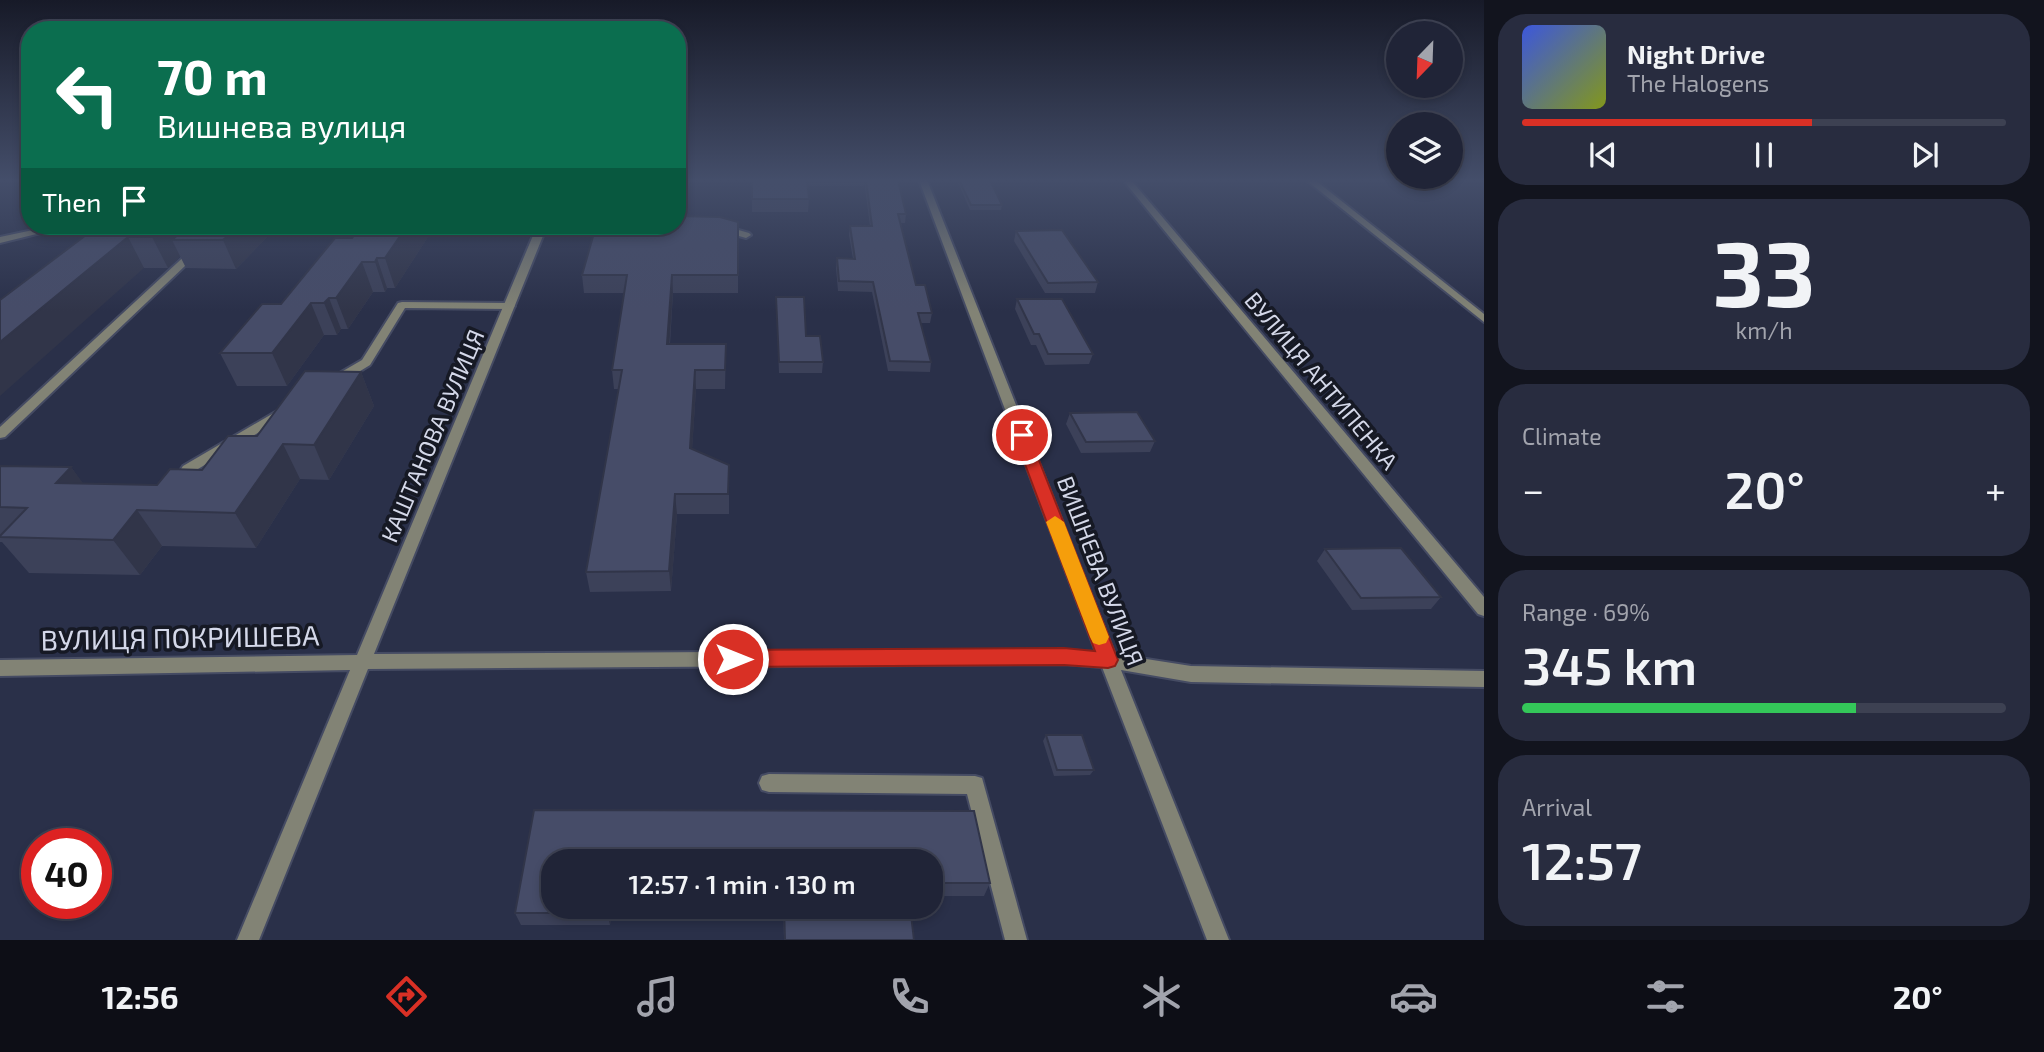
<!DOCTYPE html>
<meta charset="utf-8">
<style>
:root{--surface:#202437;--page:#282c3f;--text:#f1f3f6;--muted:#a2a4ad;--line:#3d4152;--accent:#d93025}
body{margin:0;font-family:"Exo 2",sans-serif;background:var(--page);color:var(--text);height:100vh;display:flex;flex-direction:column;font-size:26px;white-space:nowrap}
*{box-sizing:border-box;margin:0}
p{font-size:23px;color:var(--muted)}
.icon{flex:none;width:38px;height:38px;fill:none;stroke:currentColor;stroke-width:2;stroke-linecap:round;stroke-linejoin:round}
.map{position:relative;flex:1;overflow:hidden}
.panel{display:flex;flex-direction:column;gap:14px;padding:14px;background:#12141e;width:560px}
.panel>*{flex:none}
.guide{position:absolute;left:21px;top:21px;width:665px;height:214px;border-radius:28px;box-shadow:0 4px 10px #0003,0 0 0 2px var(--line);background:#0b6e4f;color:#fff;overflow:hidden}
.needle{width:46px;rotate:203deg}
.buttons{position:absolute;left:1386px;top:21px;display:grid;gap:14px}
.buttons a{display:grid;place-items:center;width:77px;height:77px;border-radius:50%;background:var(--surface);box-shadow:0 4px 10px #0003,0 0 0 2px var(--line);font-size:35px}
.speed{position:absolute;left:21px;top:828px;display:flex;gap:14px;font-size:35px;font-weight:700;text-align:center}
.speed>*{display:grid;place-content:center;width:91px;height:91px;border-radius:50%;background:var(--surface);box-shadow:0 4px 10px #0003,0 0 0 2px var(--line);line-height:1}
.speed .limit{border:10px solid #d22;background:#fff;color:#111}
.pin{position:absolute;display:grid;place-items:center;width:60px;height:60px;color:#fff;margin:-30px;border:4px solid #fff;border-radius:50%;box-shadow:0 2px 7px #0007}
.me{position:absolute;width:77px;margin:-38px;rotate:90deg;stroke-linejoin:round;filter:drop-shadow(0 0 5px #0008)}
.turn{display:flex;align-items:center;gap:24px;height:147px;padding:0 21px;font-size:32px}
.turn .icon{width:91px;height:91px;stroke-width:2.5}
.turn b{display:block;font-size:49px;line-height:60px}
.then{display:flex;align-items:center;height:66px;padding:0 21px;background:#0003;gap:14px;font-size:26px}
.big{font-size:52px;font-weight:600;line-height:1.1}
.panel .widget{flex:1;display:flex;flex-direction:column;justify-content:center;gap:10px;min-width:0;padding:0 24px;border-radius:28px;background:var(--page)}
.panel .dial{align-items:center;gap:0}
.dial b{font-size:91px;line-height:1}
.song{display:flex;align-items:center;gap:21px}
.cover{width:84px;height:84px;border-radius:10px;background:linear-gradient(135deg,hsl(230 70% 55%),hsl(70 70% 35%))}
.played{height:7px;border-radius:4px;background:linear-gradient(90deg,var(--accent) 60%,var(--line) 60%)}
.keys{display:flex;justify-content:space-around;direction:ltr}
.heat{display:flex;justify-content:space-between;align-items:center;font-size:38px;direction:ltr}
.charge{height:10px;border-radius:5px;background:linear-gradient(90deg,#34c759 69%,var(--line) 0)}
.trip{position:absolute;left:541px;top:849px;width:402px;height:70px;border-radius:28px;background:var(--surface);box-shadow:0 4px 10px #0003,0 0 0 2px var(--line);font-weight:600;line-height:70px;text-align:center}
.tabs{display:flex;height:112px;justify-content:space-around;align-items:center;background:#0d0e16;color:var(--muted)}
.tabs .icon{width:49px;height:49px}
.tabs .current{color:var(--accent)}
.tabs b{font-size:32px;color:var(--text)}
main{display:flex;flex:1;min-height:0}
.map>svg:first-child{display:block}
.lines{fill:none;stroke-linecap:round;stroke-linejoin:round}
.service-casing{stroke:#454b63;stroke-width:4}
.minor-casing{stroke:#454b63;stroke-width:4}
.tertiary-casing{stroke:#454b63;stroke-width:4}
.service{fill:#828375;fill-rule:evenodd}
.minor{fill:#828375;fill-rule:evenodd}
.tertiary{fill:#828375;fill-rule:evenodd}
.wall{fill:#3c4159}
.shaded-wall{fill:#313549}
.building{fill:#464c68;stroke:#313549;stroke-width:2}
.route{fill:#d93025;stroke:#8d1f18;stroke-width:2}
.slow{fill:#f59e0b}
.labels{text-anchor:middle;stroke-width:7;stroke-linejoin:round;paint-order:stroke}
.street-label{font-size:23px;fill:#d4d8e9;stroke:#161924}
.near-street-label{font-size:28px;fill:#d4d8e9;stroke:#161924}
</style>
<main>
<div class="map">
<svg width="1484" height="940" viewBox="0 0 1484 940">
<rect width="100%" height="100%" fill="#2a3049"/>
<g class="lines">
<defs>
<path id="service" d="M721,225L749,233L751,235L746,238L718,230L716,228Z
M52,226H69L0,243V237Z
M351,226H361L341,255H333L332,253Z
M537,226H616L619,228L614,231L541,230L538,229Z
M402,302L510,303L515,306L510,309L405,308L370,365L339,384H331L329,381L331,378L362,360L398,303Z
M284,407L289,408L290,411L289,414L193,472H183L181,469L183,466Z
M769,774L975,776L982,778L1027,940H1005L967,794L769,792L762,790L759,783L762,776Z"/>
<path id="minor" d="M919,180H927L1117,660L1114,665L1108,667L1102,665L1099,660Z
M1123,180H1131L1484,597V616L1478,614Z
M1306,180H1315L1484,314V322Z
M217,226H227L5,437L0,438V427Z"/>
<path id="tertiary" d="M537,226H547L374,654L1064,650L1108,653L1191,666L1484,671V687L1191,682L1121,670L1229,940H1207L1102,667L1064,664L368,669L259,940H237L350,670L0,676V660L357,655Z"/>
</defs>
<use href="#service" class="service-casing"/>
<use href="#minor" class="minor-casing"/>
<use href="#tertiary" class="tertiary-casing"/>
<use href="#service" class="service"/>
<use href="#minor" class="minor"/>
<use href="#tertiary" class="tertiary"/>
</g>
<path class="wall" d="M677,180L688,182L683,216L738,222V293H673L670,344H726L725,389H696L692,449L729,465V514H677L671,591L590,592L586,572L619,389H614L612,370L624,293H584L582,275L677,226Z
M752,180H864V186H807L809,199L808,212H752Z
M864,180H898L906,214L905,223H901L916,285L932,313L930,323H921L931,362L930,372L888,371L872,292L838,291L836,268L837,258L853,259L849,235L850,226H870Z
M957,180H990L1002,205L1001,210H970Z
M98,226H278L236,269L186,268L180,256L168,268H144Z
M435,226L395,288H387L385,292H373L348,329H341L337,335H324L287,386H237L220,353L281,304L352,238Z
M1016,231L1098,282L1095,293H1045L1014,241Z
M776,297L806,336L823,362L822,373H779Z
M1017,299L1093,354L1089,364L1045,365L1036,345H1031L1015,309Z
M361,372L374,406L329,480L300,479L256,548L162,546L140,575L29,573L2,542H0V466L71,467L83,484L157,485L202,470Z
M1070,413L1155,441L1150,452L1081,453L1066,424Z
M1325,549L1441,597L1431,609L1352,610L1317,561Z
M1046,735L1094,770L1090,775L1054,776L1043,741Z
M534,810L974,811L990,883L984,896H931V861H553V906H613L610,925H521L515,913Z
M783,906H910L914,940H784Z"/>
<path class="shaded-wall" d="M686,180H688V182L682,223L681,213Z
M166,226H196L172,240L180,256L168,268L152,237Z
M239,226H278L236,269L223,240Z
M407,226H435L395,288L385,258Z
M128,237L144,268L0,396V342Z
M377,258L387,288L385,292L375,262Z
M362,262L373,292L348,329L336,298Z
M672,275L673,293L668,363L667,344Z
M329,298L341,329L337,335L324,303Z
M311,303L324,335L287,386L272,353Z
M695,370L696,389L691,468L690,448Z
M361,372L374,406L329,480L314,445Z
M283,444L300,479L256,548L235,513Z
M71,467L97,502L56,483Z
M675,494L677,514L671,591L669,571Z
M137,510L162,546L140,575L113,540Z
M608,906H613L610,925L607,913Z"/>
<path class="building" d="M677,180H686L681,213H677Z
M752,180H807L809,199H752Z
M866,180H898L906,214H898L916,285H925L932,313H918L931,362L890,361L873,282L839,281L837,258L855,259L850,226H872Z
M959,180H990L1002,205H971Z
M677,216L720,217L738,222V275H672L667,344H726L725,370H695L690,448L729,465L728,494H675L669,571L586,572L622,370H612L627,275H582L596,226H677Z
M98,226H166L152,237H128L0,342V300Z
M188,226H239L223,240H172Z
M362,226H407L385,258H377L375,262H362L336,298H329L324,303H311L272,353H220L262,304H281L335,238H352Z
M1062,230L1098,282L1048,283L1016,231Z
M776,297H804L806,336H820L823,362H779Z
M1017,299H1062L1093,354H1048L1039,334H1034Z
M305,371L361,372L314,445L283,444L235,513L137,510L113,540L0,537V536L27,508L0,507V466L71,467L56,483L157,485L170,469L202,470L228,436H257Z
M1137,412L1155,441L1086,442L1070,413Z
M1401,548L1441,597L1361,598L1325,549Z
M1046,735H1082L1094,770H1057Z
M534,810L974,811L990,883H931V861H553V906H608L607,913H515Z
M784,906H910L914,940H785Z"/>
<linearGradient id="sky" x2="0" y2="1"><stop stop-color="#171a28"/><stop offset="0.58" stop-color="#444e6a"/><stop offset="1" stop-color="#444e6a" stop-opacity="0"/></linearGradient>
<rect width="1484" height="311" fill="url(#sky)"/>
<path class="route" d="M1022,430L1029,435L1118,660L1115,666L1108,668L1064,665L733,667L725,664L723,659L725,653L733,650L1064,648L1095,651L1014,435Z"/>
<path class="slow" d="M1055,516L1064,522L1109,637L1106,643L1099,645L1093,643L1090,637L1046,522Z"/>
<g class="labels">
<g class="street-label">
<text transform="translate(1321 381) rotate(50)" y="8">ВУЛИЦЯ АНТИПЕНКА</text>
<text transform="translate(433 436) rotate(-67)" y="8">КАШТАНОВА ВУЛИЦЯ</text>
<text transform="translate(1100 571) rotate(69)" y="8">ВИШНЕВА ВУЛИЦЯ</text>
</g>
<g class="near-street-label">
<text transform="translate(180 638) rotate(-1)" y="10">ВУЛИЦЯ ПОКРИШЕВА</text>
</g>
</g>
</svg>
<div class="buttons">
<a><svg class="needle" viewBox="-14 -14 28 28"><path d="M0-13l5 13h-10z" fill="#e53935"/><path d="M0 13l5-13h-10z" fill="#a2a4ad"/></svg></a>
<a><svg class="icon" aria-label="layers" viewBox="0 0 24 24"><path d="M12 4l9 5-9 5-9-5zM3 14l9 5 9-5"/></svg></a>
</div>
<div class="speed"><div class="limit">40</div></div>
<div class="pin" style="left:1022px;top:435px;background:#d93025"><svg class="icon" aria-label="arrive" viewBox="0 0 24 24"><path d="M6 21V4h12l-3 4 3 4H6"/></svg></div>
<svg class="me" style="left:733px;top:659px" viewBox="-20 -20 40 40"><circle r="17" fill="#d93025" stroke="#fff" stroke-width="3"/><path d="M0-11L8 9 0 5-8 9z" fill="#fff"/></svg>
<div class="trip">12:57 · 1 min · 130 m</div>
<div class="guide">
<div class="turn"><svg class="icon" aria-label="left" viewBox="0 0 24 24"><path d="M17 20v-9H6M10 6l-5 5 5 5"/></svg><div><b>70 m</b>Вишнева вулиця</div></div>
<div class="then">Then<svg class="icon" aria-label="arrive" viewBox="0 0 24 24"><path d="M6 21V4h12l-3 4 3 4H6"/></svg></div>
</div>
</div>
<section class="panel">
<div class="widget">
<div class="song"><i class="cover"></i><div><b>Night Drive</b><p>The Halogens</p></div></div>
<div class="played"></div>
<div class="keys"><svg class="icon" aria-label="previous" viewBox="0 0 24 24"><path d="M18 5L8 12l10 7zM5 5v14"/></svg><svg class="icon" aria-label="pause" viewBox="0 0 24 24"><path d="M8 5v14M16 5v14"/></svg><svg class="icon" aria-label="next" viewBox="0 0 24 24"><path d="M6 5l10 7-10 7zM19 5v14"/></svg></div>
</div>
<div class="widget dial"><b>33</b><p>km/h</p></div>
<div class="widget"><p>Climate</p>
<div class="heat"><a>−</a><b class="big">20°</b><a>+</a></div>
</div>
<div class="widget"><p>Range · 69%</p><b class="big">345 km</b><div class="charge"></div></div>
<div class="widget"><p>Arrival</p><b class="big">12:57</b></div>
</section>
</main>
<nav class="tabs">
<b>12:56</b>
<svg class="icon current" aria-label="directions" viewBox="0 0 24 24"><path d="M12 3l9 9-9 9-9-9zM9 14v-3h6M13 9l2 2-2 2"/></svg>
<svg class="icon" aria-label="music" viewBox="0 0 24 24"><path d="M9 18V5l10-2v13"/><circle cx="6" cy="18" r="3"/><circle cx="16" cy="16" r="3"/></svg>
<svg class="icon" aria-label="phone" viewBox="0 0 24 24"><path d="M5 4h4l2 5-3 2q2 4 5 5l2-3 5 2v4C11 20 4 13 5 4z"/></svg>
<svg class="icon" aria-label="climate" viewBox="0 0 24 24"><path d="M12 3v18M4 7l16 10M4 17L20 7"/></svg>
<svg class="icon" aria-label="car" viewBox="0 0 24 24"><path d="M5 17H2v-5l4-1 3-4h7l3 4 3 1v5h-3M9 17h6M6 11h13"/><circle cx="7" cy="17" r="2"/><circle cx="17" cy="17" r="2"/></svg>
<svg class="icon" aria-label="filters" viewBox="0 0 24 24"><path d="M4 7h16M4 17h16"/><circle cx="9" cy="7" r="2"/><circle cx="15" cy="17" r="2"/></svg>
<b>20°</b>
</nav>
